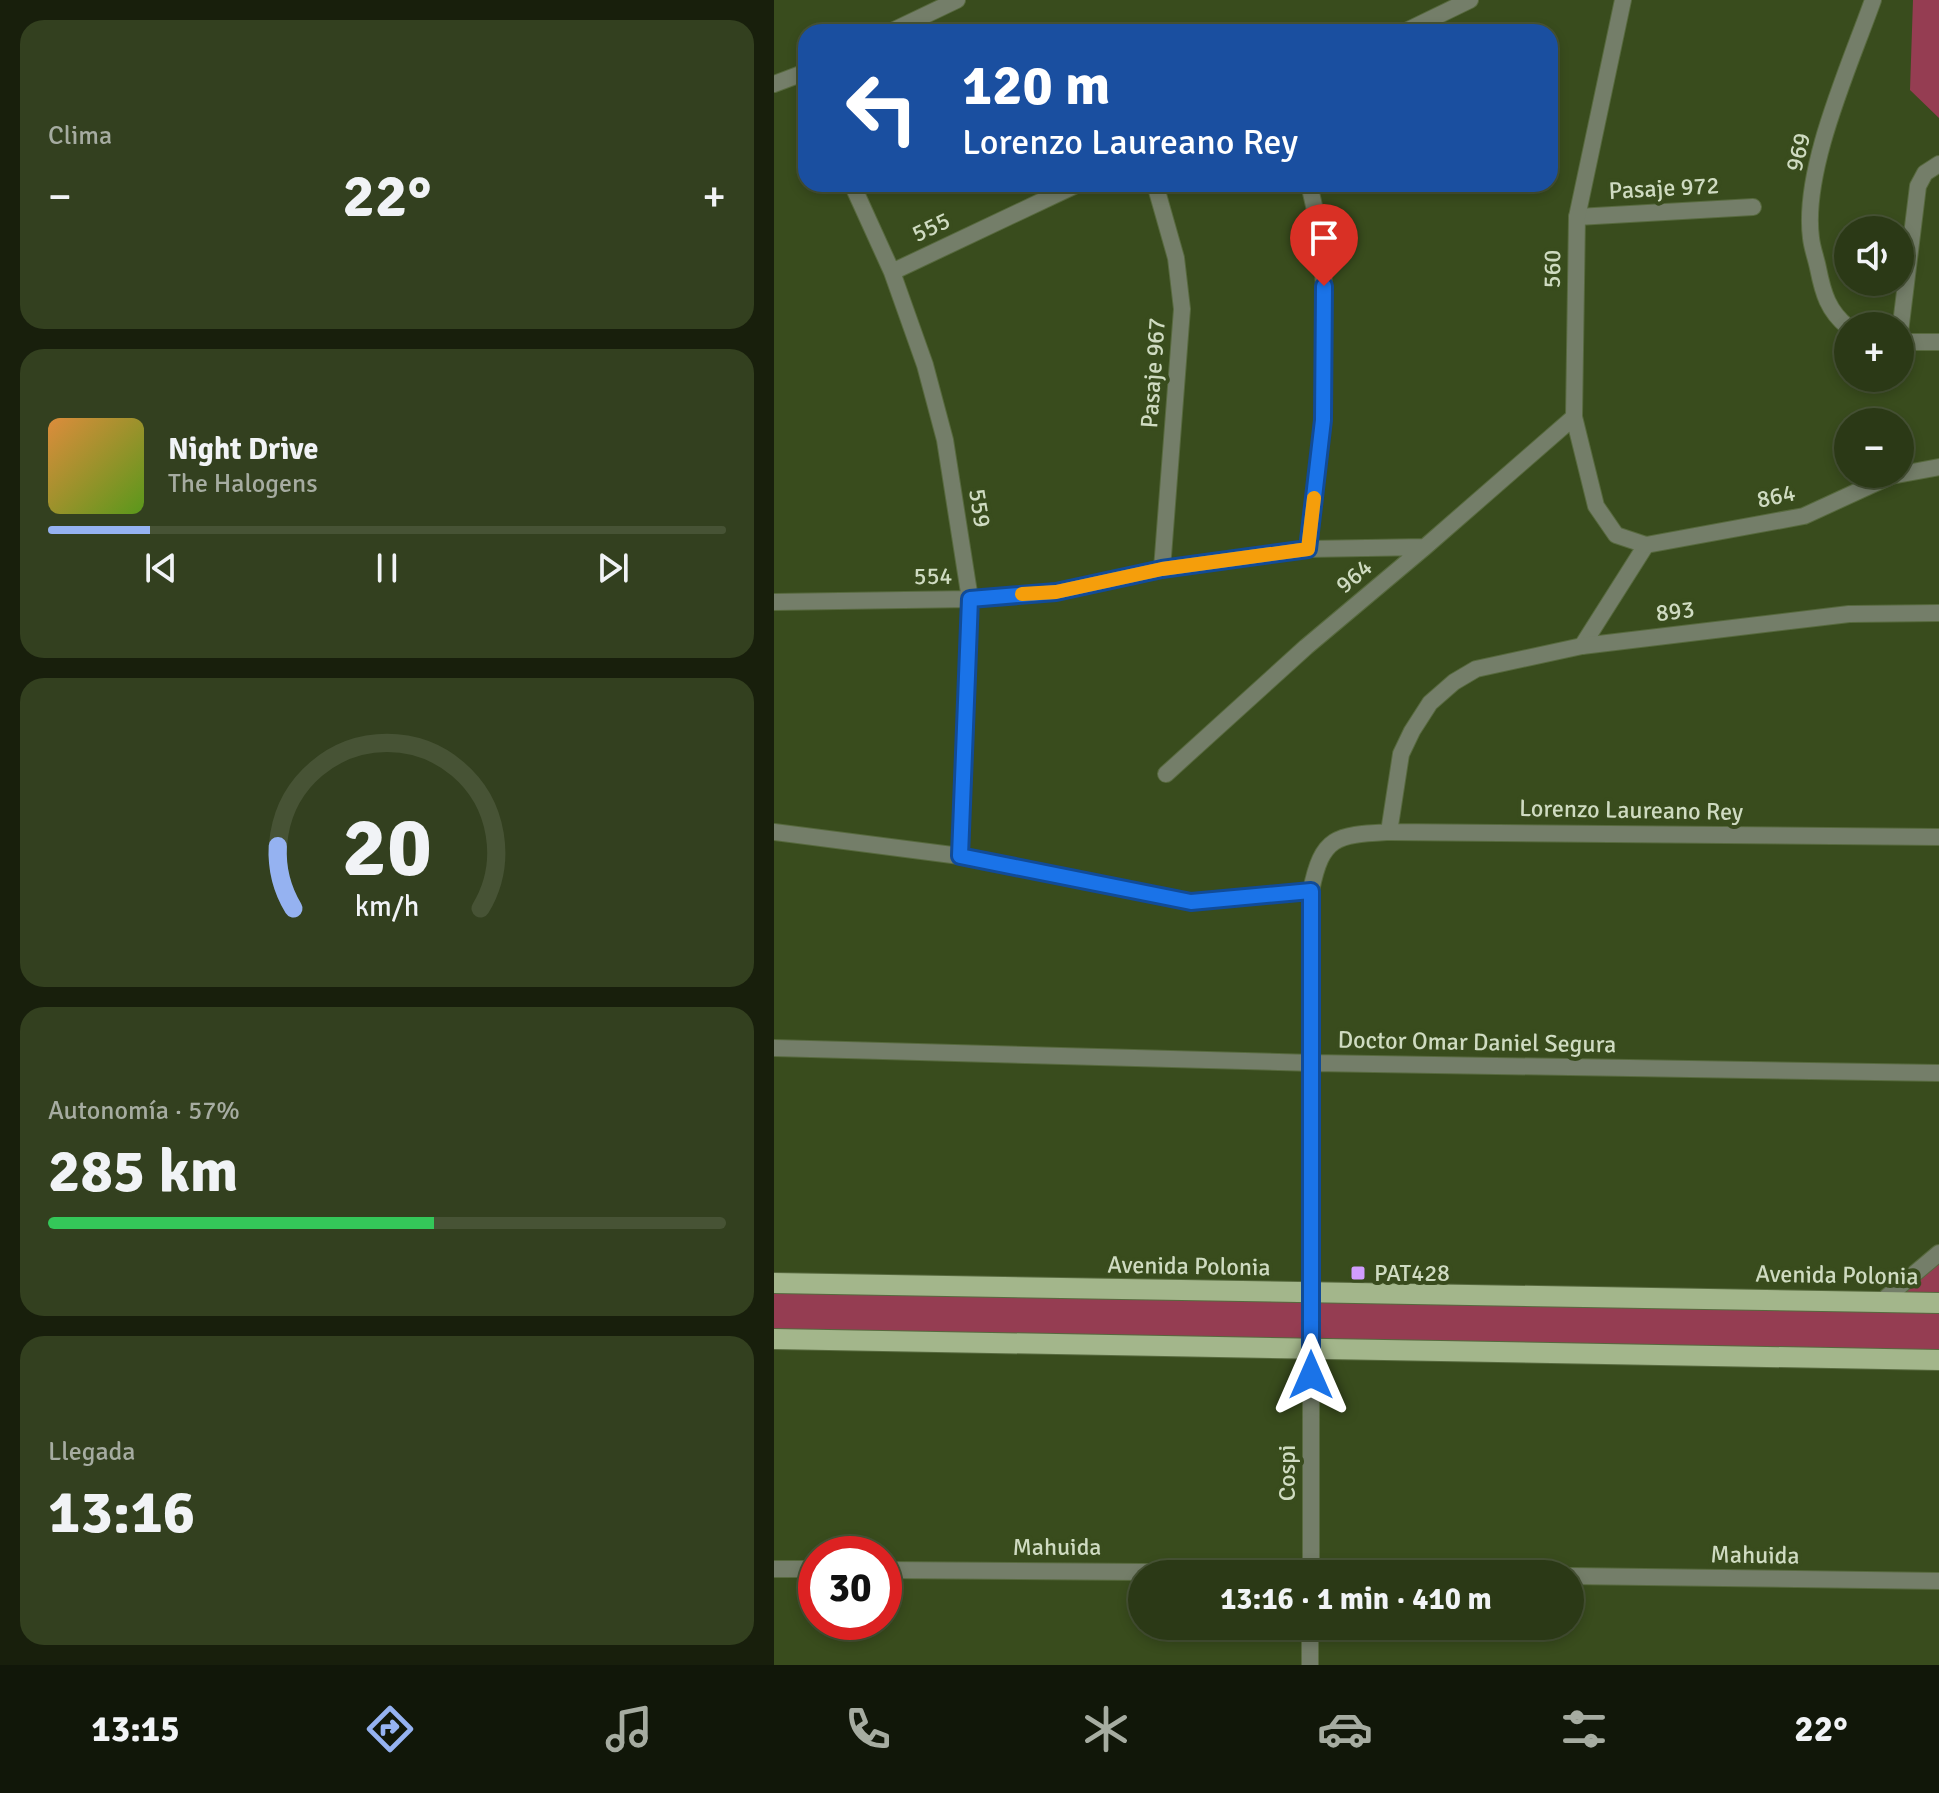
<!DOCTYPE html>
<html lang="es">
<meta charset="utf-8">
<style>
:root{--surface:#2b3916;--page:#33401f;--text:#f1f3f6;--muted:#a6aca1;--line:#475335;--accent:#95b2f1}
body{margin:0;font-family:Signika,sans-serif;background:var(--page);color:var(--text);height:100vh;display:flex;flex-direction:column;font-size:30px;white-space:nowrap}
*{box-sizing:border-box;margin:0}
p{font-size:26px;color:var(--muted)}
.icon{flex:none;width:44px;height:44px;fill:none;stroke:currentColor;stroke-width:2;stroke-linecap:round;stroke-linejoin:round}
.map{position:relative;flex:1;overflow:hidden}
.panel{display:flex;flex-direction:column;gap:20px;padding:20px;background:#181f0c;width:774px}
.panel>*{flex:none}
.hud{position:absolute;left:24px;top:24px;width:760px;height:168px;border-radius:24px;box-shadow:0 4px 12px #0003,0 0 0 2px var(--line);background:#1a4fa0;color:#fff;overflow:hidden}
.fabs{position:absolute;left:1060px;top:216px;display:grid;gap:16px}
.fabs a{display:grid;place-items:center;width:80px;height:80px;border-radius:50%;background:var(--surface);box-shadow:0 4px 12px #0003,0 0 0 2px var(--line);font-size:40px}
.speed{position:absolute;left:24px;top:1536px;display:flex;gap:16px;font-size:40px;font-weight:700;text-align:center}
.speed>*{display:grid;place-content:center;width:104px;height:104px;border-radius:50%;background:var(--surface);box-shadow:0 4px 12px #0003,0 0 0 2px var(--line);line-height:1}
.speed .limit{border:12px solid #d22;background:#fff;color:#111}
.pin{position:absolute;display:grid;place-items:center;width:68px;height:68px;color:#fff;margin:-82px -34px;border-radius:50% 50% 50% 0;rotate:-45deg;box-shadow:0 0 8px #0007}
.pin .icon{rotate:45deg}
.me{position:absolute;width:88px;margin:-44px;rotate:0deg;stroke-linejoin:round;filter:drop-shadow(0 0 6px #0008)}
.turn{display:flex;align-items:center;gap:28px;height:168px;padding:0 32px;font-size:36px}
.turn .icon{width:104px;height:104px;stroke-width:2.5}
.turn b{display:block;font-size:56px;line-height:68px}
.big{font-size:60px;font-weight:700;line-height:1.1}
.panel .card{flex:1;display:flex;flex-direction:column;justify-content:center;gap:12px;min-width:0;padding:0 28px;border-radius:24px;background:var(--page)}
.panel .dial{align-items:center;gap:0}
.dial svg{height:208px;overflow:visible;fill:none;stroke:var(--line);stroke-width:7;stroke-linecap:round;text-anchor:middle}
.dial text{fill:var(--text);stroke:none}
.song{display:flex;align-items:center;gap:24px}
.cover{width:96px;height:96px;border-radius:12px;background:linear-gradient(135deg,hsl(30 70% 55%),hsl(90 70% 35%))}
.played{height:8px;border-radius:4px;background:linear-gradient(90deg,var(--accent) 15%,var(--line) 15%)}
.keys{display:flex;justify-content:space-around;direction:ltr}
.heat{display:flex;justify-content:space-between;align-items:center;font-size:44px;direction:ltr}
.charge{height:12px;border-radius:6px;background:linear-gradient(90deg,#34c759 57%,var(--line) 0)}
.trip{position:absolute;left:354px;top:1560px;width:456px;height:80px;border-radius:40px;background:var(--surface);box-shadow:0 4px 12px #0003,0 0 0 2px var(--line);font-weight:700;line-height:80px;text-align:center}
.tab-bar{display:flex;height:128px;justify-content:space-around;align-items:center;background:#111709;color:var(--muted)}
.tab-bar .icon{width:56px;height:56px}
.tab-bar .on{color:var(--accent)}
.tab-bar b{font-size:36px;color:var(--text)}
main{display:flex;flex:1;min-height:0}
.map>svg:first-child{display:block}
.green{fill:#953d52}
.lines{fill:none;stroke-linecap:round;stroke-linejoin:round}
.lane-casing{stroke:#57693e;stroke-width:18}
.street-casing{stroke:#57693e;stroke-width:18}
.primary-casing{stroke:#57693e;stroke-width:22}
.lane{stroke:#747e69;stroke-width:16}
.street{stroke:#747e69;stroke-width:16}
.primary{stroke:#a3b68b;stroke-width:20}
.route-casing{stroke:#114b97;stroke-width:20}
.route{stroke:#1a73e8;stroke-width:14}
.slow{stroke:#f59e0b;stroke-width:14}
.poi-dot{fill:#d19dfe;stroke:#394c1d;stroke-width:3}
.labels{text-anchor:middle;stroke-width:8;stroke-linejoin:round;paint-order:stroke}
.street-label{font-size:24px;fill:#cfdbc1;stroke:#394c1d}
.poi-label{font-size:24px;fill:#cfdbc1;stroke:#394c1d;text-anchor:start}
</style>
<main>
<section class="panel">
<div class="card"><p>Clima</p>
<div class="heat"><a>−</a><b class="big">22°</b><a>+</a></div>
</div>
<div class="card">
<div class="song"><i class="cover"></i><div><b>Night Drive</b><p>The Halogens</p></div></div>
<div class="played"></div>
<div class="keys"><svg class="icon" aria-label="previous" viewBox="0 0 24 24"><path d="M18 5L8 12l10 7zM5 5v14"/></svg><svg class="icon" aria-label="pause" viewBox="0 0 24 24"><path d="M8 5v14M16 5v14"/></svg><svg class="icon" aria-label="next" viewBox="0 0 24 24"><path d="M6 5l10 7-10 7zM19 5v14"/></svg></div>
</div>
<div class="card dial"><svg viewBox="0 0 100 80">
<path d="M14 69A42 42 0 1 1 86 69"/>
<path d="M14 69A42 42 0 0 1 8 45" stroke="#95b2f1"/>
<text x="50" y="56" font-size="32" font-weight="700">20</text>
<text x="50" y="72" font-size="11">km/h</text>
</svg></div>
<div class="card"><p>Autonomía · 57%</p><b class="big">285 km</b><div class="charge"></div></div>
<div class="card"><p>Llegada</p><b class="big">13:16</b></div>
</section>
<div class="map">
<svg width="1165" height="1665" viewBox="0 0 1165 1665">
<rect width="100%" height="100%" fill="#394c1d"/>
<path class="green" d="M1139,0H1165V118L1136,90Z
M1165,1253V1360L0,1339V1283L1107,1301Z"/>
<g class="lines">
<defs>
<path id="lane" d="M381,184L402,258L408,309L388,569
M803,217L979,207
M1126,332L1144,186L1151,173L1165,164
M808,646L872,545"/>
<path id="street" d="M849,0L803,217L800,417L822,506L842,535L872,545L1030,516L1117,476L1165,467
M116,32L183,0
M630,32L696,0
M0,84L32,72
M78,184L118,272L151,365L171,440L196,599L186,856
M118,272L304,184
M1074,327C1054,311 1049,293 1044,268C1042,258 1038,248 1037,238C1028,170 1076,65 1099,0
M1126,342H1165
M534,549L549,420L550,286L546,232L535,184
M0,602L196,599L282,592L388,569L534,549L651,547
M392,774L532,647L651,547L800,417
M0,832L186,856L417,902L537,891
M615,832L627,754L638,731L656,703L680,682L702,669L808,646L1075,614L1165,613
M0,1048L539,1063L1165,1073
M1108,1301L1165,1253
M0,1569H42
M110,1570L647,1574
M537,1574V891C548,835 563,835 615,832L1165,837
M796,1576L1165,1581
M536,1665V1626"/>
<path id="primary" d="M0,1283L1165,1303
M0,1339L1165,1360"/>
</defs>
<use href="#lane" class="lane-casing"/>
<use href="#street" class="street-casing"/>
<use href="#primary" class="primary-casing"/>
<use href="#lane" class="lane"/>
<use href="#street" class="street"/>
<use href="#primary" class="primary"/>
</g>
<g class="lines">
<defs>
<path id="route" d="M537,1375V891L417,902L186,856L196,599L282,592L388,569L534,549L549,420L550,286"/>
</defs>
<use href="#route" class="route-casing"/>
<use href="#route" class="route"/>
<path class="slow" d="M248,594L282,592L388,569L534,549L540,498"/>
</g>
<rect class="poi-dot" x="576" y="1265" width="16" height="16" rx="4"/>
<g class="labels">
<g class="street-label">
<text transform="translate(1024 152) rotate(-76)" y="8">969</text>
<text transform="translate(890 188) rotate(-3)" y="8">Pasaje 972</text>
<text transform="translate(157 227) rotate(-25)" y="8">555</text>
<text transform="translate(778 269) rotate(-89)" y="8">560</text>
<text transform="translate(379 373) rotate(-86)" y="8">Pasaje 967</text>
<text transform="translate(1002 496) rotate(-12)" y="8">864</text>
<text transform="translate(206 508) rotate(81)" y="8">559</text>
<text transform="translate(159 576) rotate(-1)" y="8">554</text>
<text transform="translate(580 576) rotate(-40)" y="8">964</text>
<text transform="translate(901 611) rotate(-7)" y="8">893</text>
<text transform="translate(857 810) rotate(1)" y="8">Lorenzo Laureano Rey</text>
<text transform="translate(703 1042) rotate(1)" y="8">Doctor Omar Daniel Segura</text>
<text transform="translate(415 1266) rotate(1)" y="8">Avenida Polonia</text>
<text transform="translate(1063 1275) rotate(1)" y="8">Avenida Polonia</text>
<text transform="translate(513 1473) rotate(-90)" y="8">Cospi</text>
<text x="283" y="1555">Mahuida</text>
<text transform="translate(981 1555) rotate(1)" y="8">Mahuida</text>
</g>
<g class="poi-label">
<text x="600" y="1281">PAT428</text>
</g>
</g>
</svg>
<div class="fabs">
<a><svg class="icon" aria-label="sound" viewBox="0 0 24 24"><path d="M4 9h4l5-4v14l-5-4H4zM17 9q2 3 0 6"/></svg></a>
<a>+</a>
<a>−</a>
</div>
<div class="speed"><div class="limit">30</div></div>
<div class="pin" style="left:550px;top:286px;background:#d93025"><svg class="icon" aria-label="arrive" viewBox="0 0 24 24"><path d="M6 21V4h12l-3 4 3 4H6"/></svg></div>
<svg class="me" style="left:537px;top:1375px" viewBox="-20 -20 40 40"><path d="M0-17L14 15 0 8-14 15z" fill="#1a73e8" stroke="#fff" stroke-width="4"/></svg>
<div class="trip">13:16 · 1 min · 410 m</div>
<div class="hud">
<div class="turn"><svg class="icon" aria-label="left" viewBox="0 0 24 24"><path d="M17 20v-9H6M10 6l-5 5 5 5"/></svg><div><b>120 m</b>Lorenzo Laureano Rey</div></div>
</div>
</div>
</main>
<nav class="tab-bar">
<b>13:15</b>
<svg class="icon on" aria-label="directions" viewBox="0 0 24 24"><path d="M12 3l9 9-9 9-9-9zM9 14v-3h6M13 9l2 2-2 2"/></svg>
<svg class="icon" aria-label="music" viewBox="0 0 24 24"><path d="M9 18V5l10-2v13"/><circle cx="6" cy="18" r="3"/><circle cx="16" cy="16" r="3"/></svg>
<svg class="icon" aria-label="phone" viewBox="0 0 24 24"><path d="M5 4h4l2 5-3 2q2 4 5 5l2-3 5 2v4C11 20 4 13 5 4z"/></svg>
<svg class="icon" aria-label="climate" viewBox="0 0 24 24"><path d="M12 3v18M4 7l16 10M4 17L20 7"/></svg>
<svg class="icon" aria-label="car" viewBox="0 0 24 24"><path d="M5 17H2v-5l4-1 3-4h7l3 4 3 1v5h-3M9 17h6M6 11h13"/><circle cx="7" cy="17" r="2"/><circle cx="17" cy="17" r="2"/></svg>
<svg class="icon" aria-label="filters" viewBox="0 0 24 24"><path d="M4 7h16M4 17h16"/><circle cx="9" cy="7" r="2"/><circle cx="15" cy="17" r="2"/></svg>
<b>22°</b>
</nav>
